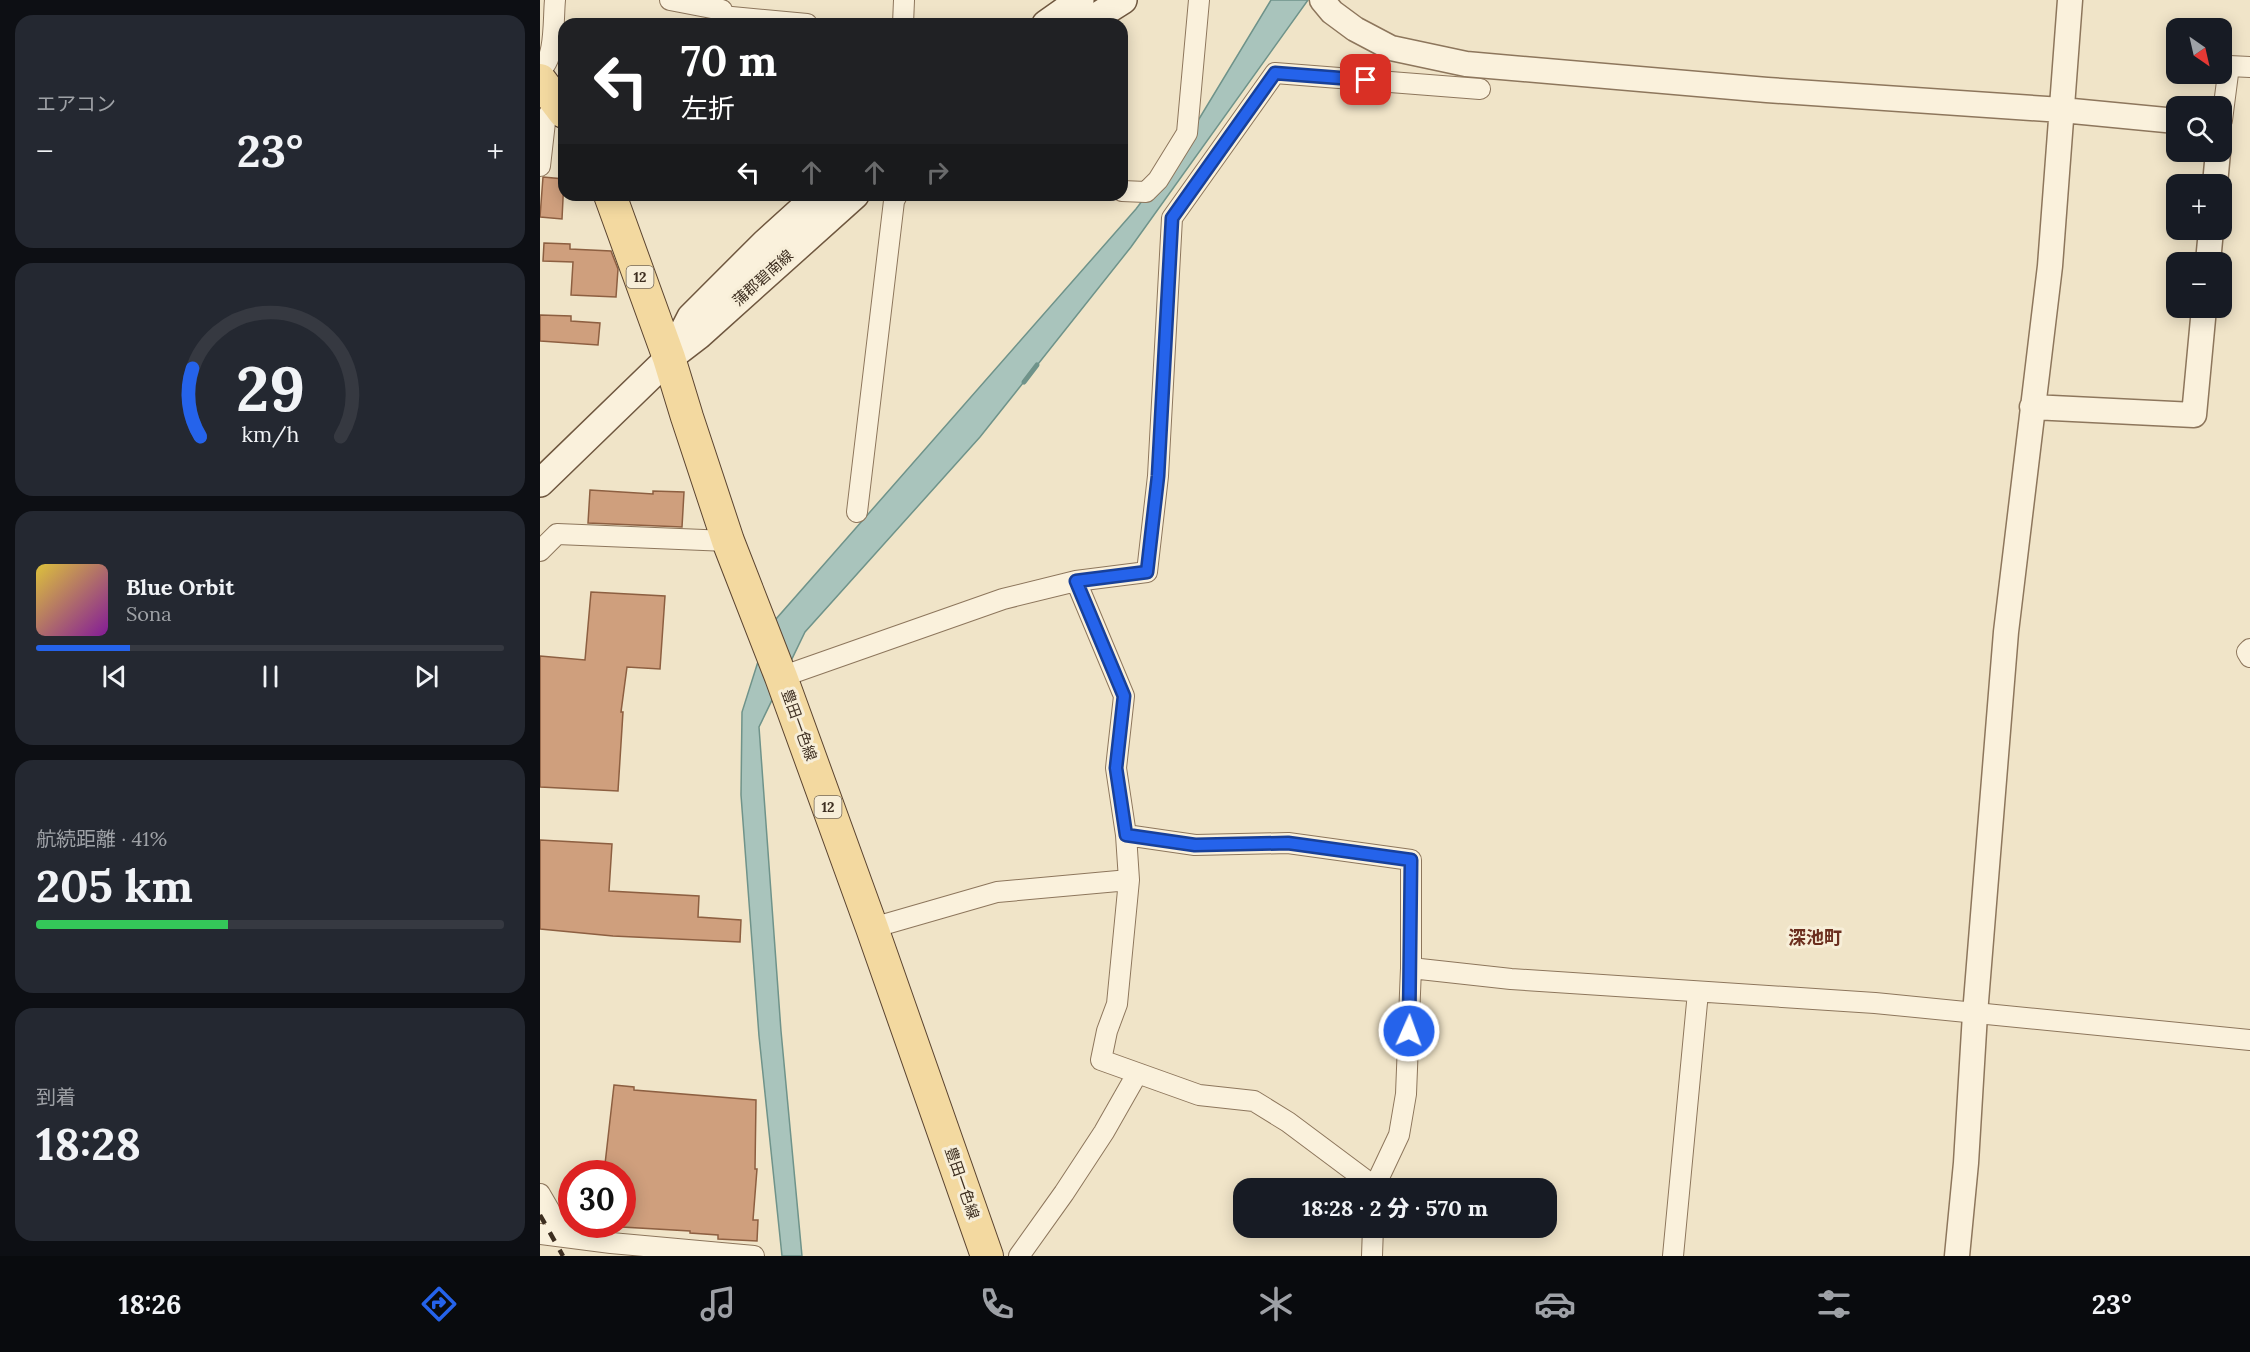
<!DOCTYPE html>
<html lang="ja">
<meta charset="utf-8">
<style>
:root{--surface:#171b24;--page:#242831;--text:#f1f3f6;--muted:#9ea1a6;--line:#363941;--accent:#2563eb}
body{margin:0;font-family:Lora,"Noto Sans JP",serif;background:var(--page);color:var(--text);height:100vh;display:flex;flex-direction:column;font-size:22px;white-space:nowrap}
*{box-sizing:border-box;margin:0}
p{font-size:20px;color:var(--muted)}
.icon{flex:none;width:33px;height:33px;fill:none;stroke:currentColor;stroke-width:2;stroke-linecap:round;stroke-linejoin:round}
.map{position:relative;flex:1;overflow:hidden}
.panel{display:flex;flex-direction:column;gap:15px;padding:15px;background:#0d0f14;width:540px}
.panel>*{flex:none}
.banner{position:absolute;left:18px;top:18px;width:570px;height:183px;border-radius:18px;box-shadow:0 3px 15px #0003;background:#202124;color:#fff;overflow:hidden}
.needle{width:39px;rotate:146deg}
.buttons{position:absolute;left:1626px;top:18px;display:grid;gap:12px}
.buttons a{display:grid;place-items:center;width:66px;height:66px;border-radius:12px;background:var(--surface);box-shadow:0 3px 15px #0003;font-size:30px}
.speed{position:absolute;left:18px;top:1160px;display:flex;gap:12px;font-size:30px;font-weight:700;text-align:center}
.speed>*{display:grid;place-content:center;width:78px;height:78px;border-radius:50%;background:var(--surface);box-shadow:0 3px 15px #0003;line-height:1}
.speed .limit{border:9px solid #d22;background:#fff;color:#111}
.pin{position:absolute;display:grid;place-items:center;width:51px;height:51px;color:#fff;margin:-26px;border-radius:12px;box-shadow:0 3px 9px #0006}
.me{position:absolute;width:66px;margin:-33px;rotate:2deg;stroke-linejoin:round;filter:drop-shadow(0 0 4px #0008)}
.turn{display:flex;align-items:center;gap:21px;height:126px;padding:0 24px;font-size:27px}
.turn .icon{width:78px;height:78px;stroke-width:2.5}
.turn b{display:block;font-size:42px;line-height:51px}
.lanes{display:flex;align-items:center;height:57px;padding:0 24px;background:#0003;justify-content:center;gap:30px;direction:ltr}
.lanes .off{opacity:.35}
.big{font-size:45px;font-weight:800;line-height:1.1}
.panel .tile{flex:1;display:flex;flex-direction:column;justify-content:center;gap:9px;min-width:0;padding:0 21px;border-radius:18px;background:var(--page)}
.panel .dial{align-items:center;gap:0}
.dial svg{height:156px;overflow:visible;fill:none;stroke:var(--line);stroke-width:7;stroke-linecap:round;text-anchor:middle}
.dial text{fill:var(--text);stroke:none}
.song{display:flex;align-items:center;gap:18px}
.cover{width:72px;height:72px;border-radius:9px;background:linear-gradient(135deg,hsl(50 70% 55%),hsl(290 70% 35%))}
.played{height:6px;border-radius:3px;background:linear-gradient(90deg,var(--accent) 20%,var(--line) 20%)}
.keys{display:flex;justify-content:space-around;direction:ltr}
.heat{display:flex;justify-content:space-between;align-items:center;font-size:33px;direction:ltr}
.charge{height:9px;border-radius:4px;background:linear-gradient(90deg,#34c759 41%,var(--line) 0)}
.trip{position:absolute;left:693px;top:1178px;width:324px;height:60px;border-radius:18px;background:var(--surface);box-shadow:0 3px 15px #0003;font-weight:800;line-height:60px;text-align:center}
.dock{display:flex;height:96px;justify-content:space-around;align-items:center;background:#090b0e;color:var(--muted)}
.dock .icon{width:42px;height:42px}
.dock .selected{color:var(--accent)}
.dock b{font-size:27px;color:var(--text)}
main{display:flex;flex:1;min-height:0}
.map>svg:first-child{display:block}
.water{fill:#a9c4bc;stroke:#6f938a;stroke-width:1.5}
.lines{fill:none;stroke-linecap:round;stroke-linejoin:round}
.stream{stroke:#6f938a;stroke-width:5}
.building{fill:#cf9f7d;stroke:#8d5f41;stroke-width:1.5}
.minor-casing{stroke:#8d765c;stroke-width:22}
.tertiary-casing{stroke:#8d765c;stroke-width:27}
.secondary-casing{stroke:#6f573f;stroke-width:30}
.primary-casing{stroke:#5b4430;stroke-width:34}
.minor{stroke:#faf1dc;stroke-width:20}
.tertiary{stroke:#faf1dc;stroke-width:24}
.secondary{stroke:#faf1dc;stroke-width:27}
.primary{stroke:#f3d9a0;stroke-width:32}
.rail{stroke:#3d2e20;stroke-width:4.5;stroke-dasharray:10 10;stroke-linecap:butt}
.route-casing{stroke:#184099;stroke-width:15}
.route{stroke:#2563eb;stroke-width:10}
.labels{text-anchor:middle;stroke-width:6;stroke-linejoin:round;paint-order:stroke}
.shield{fill:#f7eed8;stroke:#756857;stroke-width:1.5}
.shield-label{font-size:14px;font-weight:bold;fill:#3d2e20}
.street-label{font-size:15px;fill:#3d2e20;stroke:#f7eed8}
.quarter-label{font-size:18px;font-weight:bold;fill:#6b2e1e;stroke:#f7eed8}
</style>
<main>
<section class="panel">
<div class="tile"><p>エアコン</p>
<div class="heat"><a>−</a><b class="big">23°</b><a>+</a></div>
</div>
<div class="tile dial"><svg viewBox="0 0 100 80">
<path d="M14 69A42 42 0 1 1 86 69"/>
<path d="M14 69A42 42 0 0 1 10 34" stroke="#2563eb"/>
<text x="50" y="56" font-size="32" font-weight="700">29</text>
<text x="50" y="72" font-size="11">km/h</text>
</svg></div>
<div class="tile">
<div class="song"><i class="cover"></i><div><b>Blue Orbit</b><p>Sona</p></div></div>
<div class="played"></div>
<div class="keys"><svg class="icon" aria-label="previous" viewBox="0 0 24 24"><path d="M18 5L8 12l10 7zM5 5v14"/></svg><svg class="icon" aria-label="pause" viewBox="0 0 24 24"><path d="M8 5v14M16 5v14"/></svg><svg class="icon" aria-label="next" viewBox="0 0 24 24"><path d="M6 5l10 7-10 7zM19 5v14"/></svg></div>
</div>
<div class="tile"><p>航続距離 · 41%</p><b class="big">205 km</b><div class="charge"></div></div>
<div class="tile"><p>到着</p><b class="big">18:28</b></div>
</section>
<div class="map">
<svg width="1710" height="1256" viewBox="0 0 1710 1256">
<rect width="100%" height="100%" fill="#f0e4c8"/>
<path class="water" d="M731,0H768L591,247L440,437L265,632L219,727L241,1031L262,1256H242L219,1036L201,795L202,712L229,627L596,209L639,152Z"/>
<g class="lines">
<path class="stream" d="M484,382L497,365"/>
</g>
<path class="building" d="M3,177L24,179L22,219L0,217Z
M4,243L30,244V249L71,251L78,269L76,297L31,295L33,262L3,261Z
M0,315L31,316V321L60,323L58,345L0,341Z
M50,490L113,494V491L144,492L142,527L48,523Z
M51,592L125,596L120,669L87,667L81,712H83L78,791L0,787V656L45,660Z
M0,840L72,844L69,891L159,896L158,917L201,920L200,942L73,936L0,929Z
M74,1085L94,1087V1090L216,1100L215,1169H217L213,1220H218L217,1241L178,1239V1235L150,1233V1231L82,1227V1173H64Z"/>
<g class="lines">
<defs>
<path id="minor" d="M130,0L182,10
M181,16L267,24
M363,24L364,0
M0,70C16,59 13,19 15,0
M1682,120L1689,66L1710,67
M0,166L5,122L16,100
M582,191L606,192L618,180L647,133L659,0
M317,512L354,201L357,195
M0,551L17,534L188,541
M536,581L584,696L576,768L586,835L589,880L577,1004L567,1031L561,1060L659,1095L714,1101L748,1122L835,1187
M1710,649L1707,652L1710,657
M241,677L463,599L536,581L607,572L618,476L632,218L735,73L940,89
M586,835L655,845L748,843L871,860V968L866,1094L859,1135L834,1188
M332,928L457,892L589,880
M871,968L971,979L1335,1003L1710,1040
M0,1194L25,1237
M0,1234L71,1243L214,1256
M479,1256L524,1193L564,1132L597,1074
M832,1256L833,1227
M1133,1256L1158,992"/>
<path id="tertiary" d="M782,0L792,12L815,29L851,48L926,64L1227,90L1522,110L1636,121
M1675,184L1678,152
M1668,262L1671,230
M1492,407L1654,415L1664,308
M1417,1256L1426,1163L1435,1014L1466,632L1510,266L1530,0"/>
<path id="secondary" d="M506,24L540,0
M545,24L583,0
M137,344L151,317L225,243L278,195
M0,483L129,358L159,335L315,195"/>
<path id="primary" d="M0,80L24,112
M70,195L129,358L147,417L188,541L241,677L332,928L447,1256"/>
</defs>
<use href="#minor" class="minor-casing"/>
<use href="#tertiary" class="tertiary-casing"/>
<use href="#secondary" class="secondary-casing"/>
<use href="#primary" class="primary-casing"/>
<use href="#minor" class="minor"/>
<use href="#tertiary" class="tertiary"/>
<use href="#secondary" class="secondary"/>
<use href="#primary" class="primary"/>
<path class="rail" d="M0,1215L23,1256"/>
</g>
<g class="lines">
<defs>
<path id="route" d="M826,80L735,73L632,218L618,476L607,572L536,581L584,696L576,768L586,835L655,845L748,843L871,860L869,1031"/>
</defs>
<use href="#route" class="route-casing"/>
<use href="#route" class="route"/>
</g>
<g class="labels">
<g class="shield">
<rect x="86.5" y="266" width="27" height="22" rx="4.5"/>
<rect x="274.5" y="796" width="27" height="22" rx="4.5"/>
</g>
<g class="shield-label">
<text x="100" y="282">12</text>
<text x="288" y="812">12</text>
</g>
<g class="street-label">
<text transform="translate(223 278) rotate(-42)" y="5">蒲郡碧南線</text>
<text transform="translate(259 725) rotate(70)" y="5">豊田一色線</text>
<text transform="translate(422 1183) rotate(71)" y="5">豊田一色線</text>
</g>
<g class="quarter-label">
<text x="1275" y="944">深池町</text>
</g>
</g>
</svg>
<div class="buttons">
<a><svg class="needle" viewBox="-14 -14 28 28"><path d="M0-13l5 13h-10z" fill="#e53935"/><path d="M0 13l5-13h-10z" fill="#9ea1a6"/></svg></a>
<a><svg class="icon" aria-label="search" viewBox="0 0 24 24"><circle cx="10" cy="10" r="6"/><path d="M15 15l6 6"/></svg></a>
<a>+</a>
<a>−</a>
</div>
<div class="speed"><div class="limit">30</div></div>
<div class="pin" style="left:826px;top:80px;background:#d93025"><svg class="icon" aria-label="arrive" viewBox="0 0 24 24"><path d="M6 21V4h12l-3 4 3 4H6"/></svg></div>
<svg class="me" style="left:869px;top:1031px" viewBox="-20 -20 40 40"><circle r="17" fill="#2563eb" stroke="#fff" stroke-width="3"/><path d="M0-11L8 9 0 5-8 9z" fill="#fff"/></svg>
<div class="trip">18:28 · 2 分 · 570 m</div>
<div class="banner">
<div class="turn"><svg class="icon" aria-label="left" viewBox="0 0 24 24"><path d="M17 20v-9H6M10 6l-5 5 5 5"/></svg><div><b>70 m</b>左折</div></div>
<div class="lanes"><svg class="icon" aria-label="left" viewBox="0 0 24 24"><path d="M17 20v-9H6M10 6l-5 5 5 5"/></svg><svg class="icon off" aria-label="ahead" viewBox="0 0 24 24"><path d="M12 20V5M6 11l6-6 6 6"/></svg><svg class="icon off" aria-label="ahead" viewBox="0 0 24 24"><path d="M12 20V5M6 11l6-6 6 6"/></svg><svg class="icon off" aria-label="right" viewBox="0 0 24 24"><path d="M7 20v-9h11M14 6l5 5-5 5"/></svg></div>
</div>
</div>
</main>
<nav class="dock">
<b>18:26</b>
<svg class="icon selected" aria-label="directions" viewBox="0 0 24 24"><path d="M12 3l9 9-9 9-9-9zM9 14v-3h6M13 9l2 2-2 2"/></svg>
<svg class="icon" aria-label="music" viewBox="0 0 24 24"><path d="M9 18V5l10-2v13"/><circle cx="6" cy="18" r="3"/><circle cx="16" cy="16" r="3"/></svg>
<svg class="icon" aria-label="phone" viewBox="0 0 24 24"><path d="M5 4h4l2 5-3 2q2 4 5 5l2-3 5 2v4C11 20 4 13 5 4z"/></svg>
<svg class="icon" aria-label="climate" viewBox="0 0 24 24"><path d="M12 3v18M4 7l16 10M4 17L20 7"/></svg>
<svg class="icon" aria-label="car" viewBox="0 0 24 24"><path d="M5 17H2v-5l4-1 3-4h7l3 4 3 1v5h-3M9 17h6M6 11h13"/><circle cx="7" cy="17" r="2"/><circle cx="17" cy="17" r="2"/></svg>
<svg class="icon" aria-label="filters" viewBox="0 0 24 24"><path d="M4 7h16M4 17h16"/><circle cx="9" cy="7" r="2"/><circle cx="15" cy="17" r="2"/></svg>
<b>23°</b>
</nav>
